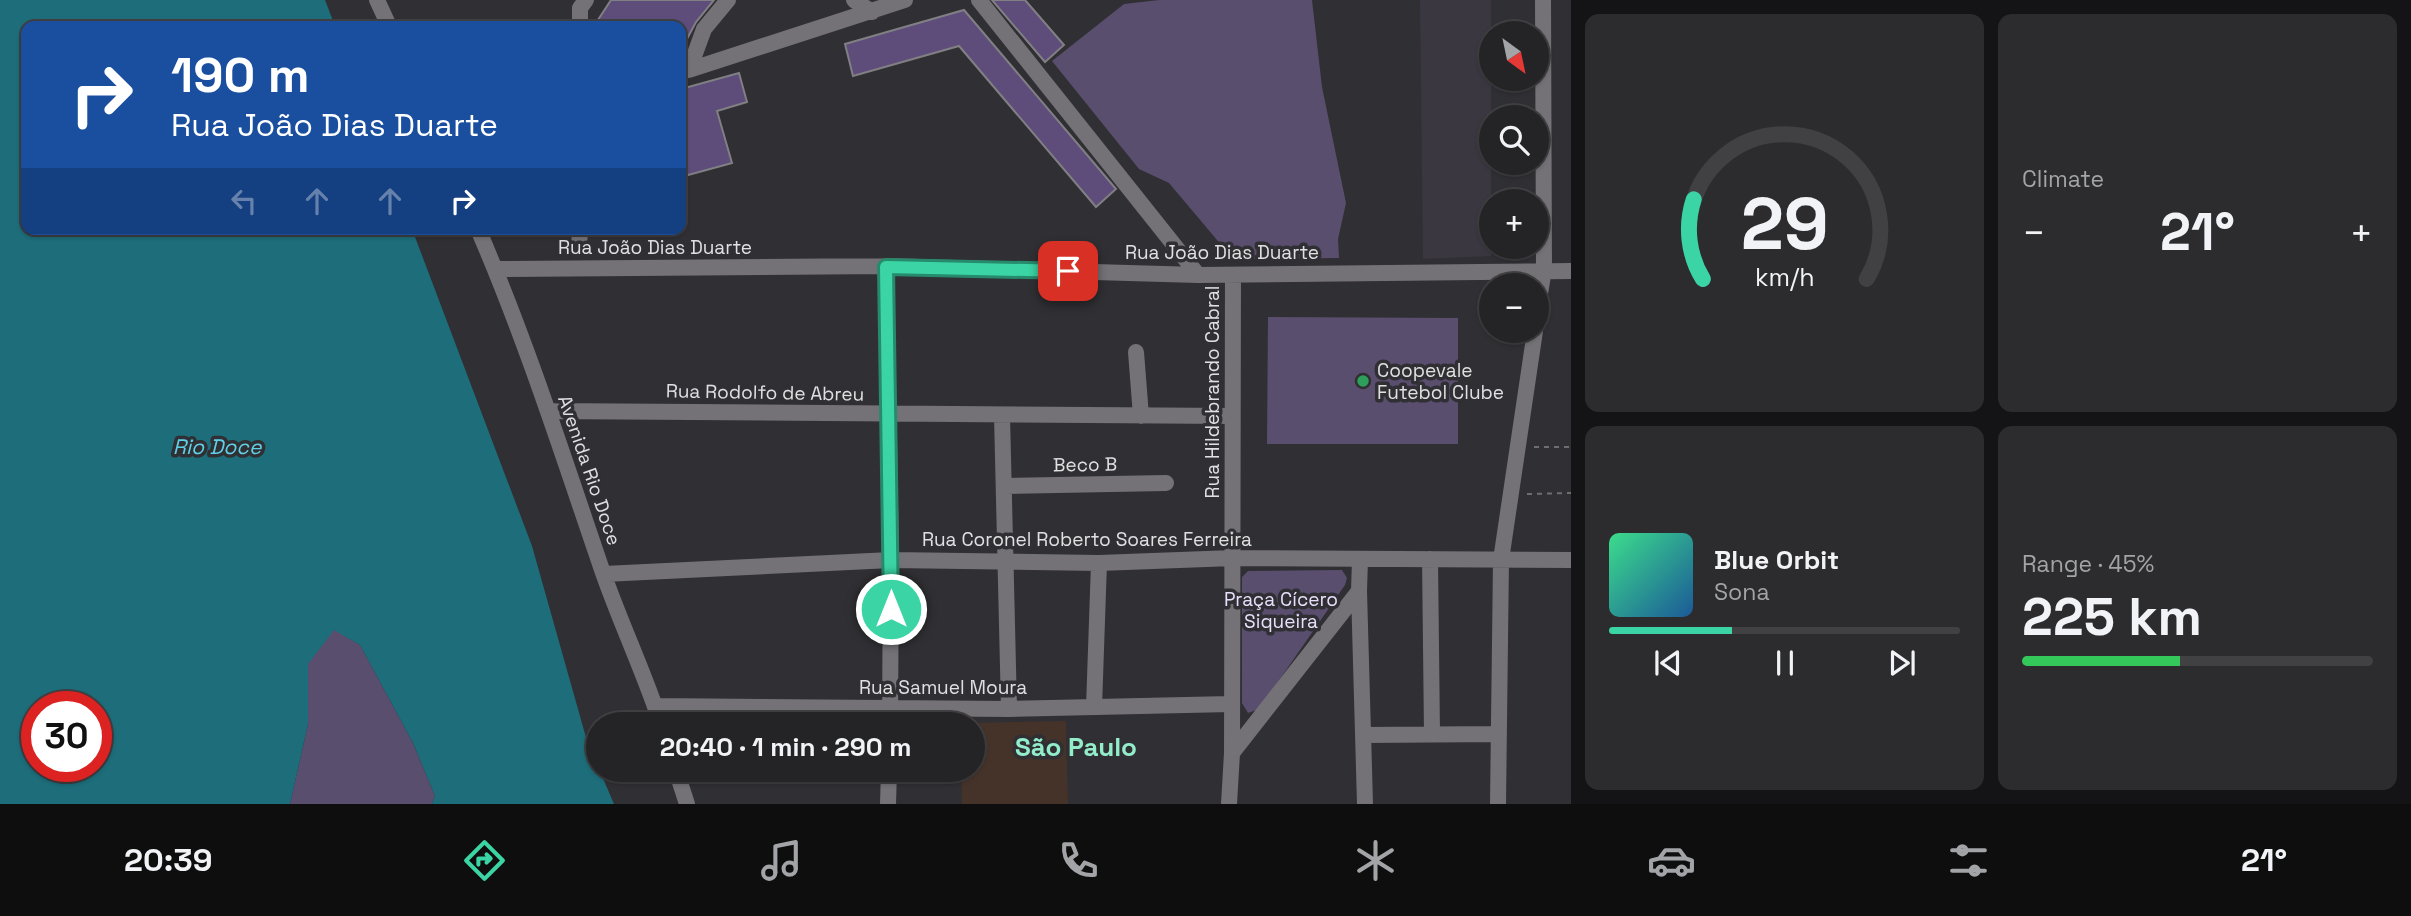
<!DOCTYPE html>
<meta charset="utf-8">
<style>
:root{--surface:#242326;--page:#2c2b2e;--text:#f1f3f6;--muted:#a3a4a7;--line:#414043;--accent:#3bd4a4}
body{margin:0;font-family:"Space Grotesk",sans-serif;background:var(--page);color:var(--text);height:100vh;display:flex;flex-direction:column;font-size:26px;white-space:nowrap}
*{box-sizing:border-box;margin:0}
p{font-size:23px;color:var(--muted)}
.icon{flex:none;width:38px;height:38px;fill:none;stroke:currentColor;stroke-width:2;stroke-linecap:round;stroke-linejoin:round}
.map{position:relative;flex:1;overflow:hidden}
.panel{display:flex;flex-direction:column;gap:14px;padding:14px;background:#141315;width:840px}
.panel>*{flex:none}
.hud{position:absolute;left:21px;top:21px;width:665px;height:214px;border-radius:14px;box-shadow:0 2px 5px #0004,0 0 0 2px var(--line);background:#1a4fa0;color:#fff;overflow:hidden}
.needle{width:46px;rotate:147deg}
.tools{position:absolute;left:1479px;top:21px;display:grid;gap:14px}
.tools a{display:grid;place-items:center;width:70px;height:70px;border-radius:50%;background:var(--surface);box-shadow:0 2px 5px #0004,0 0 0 2px var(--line);font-size:35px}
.speed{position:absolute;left:21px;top:691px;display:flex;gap:14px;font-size:35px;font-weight:700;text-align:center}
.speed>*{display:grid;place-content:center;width:91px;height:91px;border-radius:50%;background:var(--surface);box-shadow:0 2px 5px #0004,0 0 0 2px var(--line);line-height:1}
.speed .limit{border:10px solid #d22;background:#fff;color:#111}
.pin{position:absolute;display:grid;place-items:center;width:60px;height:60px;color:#fff;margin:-30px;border-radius:14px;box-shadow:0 4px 10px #0006}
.me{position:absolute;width:77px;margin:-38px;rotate:0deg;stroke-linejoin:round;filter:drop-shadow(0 0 5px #0008)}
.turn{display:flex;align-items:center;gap:24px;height:147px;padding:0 35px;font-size:32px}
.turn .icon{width:91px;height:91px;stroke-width:2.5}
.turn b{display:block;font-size:49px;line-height:60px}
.lanes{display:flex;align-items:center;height:66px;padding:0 35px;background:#0003;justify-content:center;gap:35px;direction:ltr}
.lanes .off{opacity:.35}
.big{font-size:52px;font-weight:700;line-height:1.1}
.panel .widget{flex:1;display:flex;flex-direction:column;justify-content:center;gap:10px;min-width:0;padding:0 24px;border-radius:14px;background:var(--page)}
.panel .dial{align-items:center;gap:0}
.dial svg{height:182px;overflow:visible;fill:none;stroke:var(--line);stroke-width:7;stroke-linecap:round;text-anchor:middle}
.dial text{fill:var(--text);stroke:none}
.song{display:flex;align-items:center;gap:21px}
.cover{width:84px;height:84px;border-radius:10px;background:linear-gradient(135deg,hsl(150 70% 55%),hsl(210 70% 35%))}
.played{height:7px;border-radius:4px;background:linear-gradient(90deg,var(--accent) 35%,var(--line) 35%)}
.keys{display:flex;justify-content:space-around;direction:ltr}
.heat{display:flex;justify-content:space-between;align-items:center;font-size:38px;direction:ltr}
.charge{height:10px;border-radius:5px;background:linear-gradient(90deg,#34c759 45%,var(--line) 0)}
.panel .tiles{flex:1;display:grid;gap:14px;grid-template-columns:repeat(2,1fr)}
.trip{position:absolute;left:586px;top:712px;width:399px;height:70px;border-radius:35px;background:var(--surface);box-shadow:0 2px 5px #0004,0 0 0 2px var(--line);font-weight:700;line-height:70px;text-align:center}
.dock{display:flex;height:112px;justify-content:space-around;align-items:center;background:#0e0e0f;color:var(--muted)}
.dock .icon{width:49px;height:49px}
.dock .current{color:var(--accent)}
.dock b{font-size:32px;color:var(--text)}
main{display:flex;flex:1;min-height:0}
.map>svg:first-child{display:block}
.built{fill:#3a3740}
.education{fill:#45332a}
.green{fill:#5a4e6e}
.water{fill:#1d6d7b;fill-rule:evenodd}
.building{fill:#5e4c7b;stroke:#807f83;stroke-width:2}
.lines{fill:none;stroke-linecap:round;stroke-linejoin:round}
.path{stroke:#6e6e71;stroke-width:2;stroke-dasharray:5 5;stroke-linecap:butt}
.minor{stroke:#747276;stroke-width:16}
.route-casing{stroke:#268a6b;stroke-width:18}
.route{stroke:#3bd4a4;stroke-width:12}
.leisure-dot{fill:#2e9e5b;stroke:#302f33;stroke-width:2.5}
.labels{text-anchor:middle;stroke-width:7;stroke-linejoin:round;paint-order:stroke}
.street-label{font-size:19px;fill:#e0e0e2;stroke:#302f33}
.poi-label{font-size:19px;fill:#e0e0e2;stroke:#302f33;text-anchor:start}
.park-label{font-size:19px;fill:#e9dffd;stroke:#302f33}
.water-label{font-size:21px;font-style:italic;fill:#5fd1e7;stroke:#302f33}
.district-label{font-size:26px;font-weight:bold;fill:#93edca;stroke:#302f33}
</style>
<main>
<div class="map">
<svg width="1571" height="804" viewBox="0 0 1571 804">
<rect width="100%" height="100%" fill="#302f33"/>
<path class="built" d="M1420,0H1491V256L1423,259Z"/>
<path class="education" d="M1066,721L1068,804H962L961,770H973V724L961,723Z"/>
<path class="green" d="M1159,0H1312L1322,87L1346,203L1338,239L1339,258L1233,259L1169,183L1139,169L1052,61L1124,4Z
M1268,317L1458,318V444H1267Z
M1342,570L1347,578L1345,585L1259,709L1248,713L1242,703V577L1248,571Z
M334,629L360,645L413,743L435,796L432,804H290L308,724V663Z"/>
<path class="water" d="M0,0H325L335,26H26V229H412L532,546L587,741L614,804H432L435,796L413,743L360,645L334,630L308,664V724L290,804H0ZM37,707H96V766H37Z"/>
<path class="building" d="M611,0H714L696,22L681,50V26H594Z
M992,0H1025L1064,45L1045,62Z
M964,10L1116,189L1096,207L959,46L853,76L845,44Z
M739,73L747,102L717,111L732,163L681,177V89Z"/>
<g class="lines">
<path class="path" d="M1534,447H1571
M1527,494L1571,493"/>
<path class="minor" d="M377,0L389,26
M728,0L704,29L689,70L905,0
M854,0L872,12
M979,0L1198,275
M580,26V8L586,0
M478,229C526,340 563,456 602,570C620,622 644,672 661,724
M579,248L580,229
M886,266L891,560L890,724
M495,269L886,266L1198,275L1571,271
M1536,319L1544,269L1543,0
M1136,352L1141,416
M548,411L1232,416
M1002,415L1009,709
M1005,486L1166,483
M1360,559L1359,591L1365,804
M1430,559L1432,734
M604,574L891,560L1099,563L1233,558L1571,560
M655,706L1009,709L1231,704
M1094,707L1099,563
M1364,735L1499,734
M1232,753L1359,591
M676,770L687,804
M888,804L889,770
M1229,804L1232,753L1233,275
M1498,804L1501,560L1535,331"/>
</g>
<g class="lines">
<defs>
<path id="route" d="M891,609L886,267L1068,271"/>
</defs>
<use href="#route" class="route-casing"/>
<use href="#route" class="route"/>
</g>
<circle class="leisure-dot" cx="1363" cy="381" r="7"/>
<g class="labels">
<g class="street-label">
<text x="655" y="254">Rua João Dias Duarte</text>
<text x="1222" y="259">Rua João Dias Duarte</text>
<text transform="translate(765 392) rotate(1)" y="7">Rua Rodolfo de Abreu</text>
<text transform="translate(1212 392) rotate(-90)" y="7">Rua Hildebrando Cabral</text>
<text transform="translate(1085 464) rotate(-1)" y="7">Beco B</text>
<text transform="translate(590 470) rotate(71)" y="7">Avenida Rio Doce</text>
<text x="1087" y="546">Rua Coronel Roberto Soares Ferreira</text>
<text x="943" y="694">Rua Samuel Moura</text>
</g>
<g class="poi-label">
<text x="1377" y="377">Coopevale<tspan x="1377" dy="22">Futebol Clube</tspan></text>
</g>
<g class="park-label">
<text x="1281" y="606">Praça Cícero<tspan x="1281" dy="22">Siqueira</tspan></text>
</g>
<g class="water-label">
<text x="217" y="454">Rio Doce</text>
</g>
<g class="district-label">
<text x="1076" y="756">São Paulo</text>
</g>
</g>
</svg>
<div class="tools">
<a><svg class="needle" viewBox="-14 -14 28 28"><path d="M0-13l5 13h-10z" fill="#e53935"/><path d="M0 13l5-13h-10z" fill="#a3a4a7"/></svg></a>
<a><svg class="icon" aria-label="search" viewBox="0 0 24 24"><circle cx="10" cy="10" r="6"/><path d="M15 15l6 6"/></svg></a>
<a>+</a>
<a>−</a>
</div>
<div class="speed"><div class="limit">30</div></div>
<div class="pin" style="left:1068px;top:271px;background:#d93025"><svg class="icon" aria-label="arrive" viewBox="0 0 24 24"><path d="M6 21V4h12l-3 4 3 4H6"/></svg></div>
<svg class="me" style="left:891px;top:609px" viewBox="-20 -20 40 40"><circle r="17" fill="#3bd4a4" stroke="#fff" stroke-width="3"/><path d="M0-11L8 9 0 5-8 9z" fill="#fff"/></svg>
<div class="trip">20:40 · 1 min · 290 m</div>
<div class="hud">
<div class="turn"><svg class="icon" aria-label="right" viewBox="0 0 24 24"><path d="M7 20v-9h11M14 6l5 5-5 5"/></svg><div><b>190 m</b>Rua João Dias Duarte</div></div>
<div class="lanes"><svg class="icon off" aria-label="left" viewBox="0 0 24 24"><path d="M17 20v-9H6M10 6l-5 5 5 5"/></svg><svg class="icon off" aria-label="ahead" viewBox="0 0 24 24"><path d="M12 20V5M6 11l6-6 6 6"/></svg><svg class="icon off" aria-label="ahead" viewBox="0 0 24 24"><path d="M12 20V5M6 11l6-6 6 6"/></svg><svg class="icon" aria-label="right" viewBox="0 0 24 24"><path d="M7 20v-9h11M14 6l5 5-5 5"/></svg></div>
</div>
</div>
<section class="panel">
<div class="tiles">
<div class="widget dial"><svg viewBox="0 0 100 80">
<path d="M14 69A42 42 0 1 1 86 69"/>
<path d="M14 69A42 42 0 0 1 10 34" stroke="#3bd4a4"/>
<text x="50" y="56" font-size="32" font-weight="700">29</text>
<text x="50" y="72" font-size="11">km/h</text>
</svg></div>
<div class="widget"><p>Climate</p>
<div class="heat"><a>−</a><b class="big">21°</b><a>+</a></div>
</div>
<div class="widget">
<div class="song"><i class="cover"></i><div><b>Blue Orbit</b><p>Sona</p></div></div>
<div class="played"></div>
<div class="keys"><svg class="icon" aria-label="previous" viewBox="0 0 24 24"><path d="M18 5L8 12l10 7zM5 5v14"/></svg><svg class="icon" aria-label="pause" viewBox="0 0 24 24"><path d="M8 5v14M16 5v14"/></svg><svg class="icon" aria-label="next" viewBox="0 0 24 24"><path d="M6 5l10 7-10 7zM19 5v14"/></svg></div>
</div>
<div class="widget"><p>Range · 45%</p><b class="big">225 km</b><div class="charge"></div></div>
</div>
</section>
</main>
<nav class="dock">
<b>20:39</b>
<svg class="icon current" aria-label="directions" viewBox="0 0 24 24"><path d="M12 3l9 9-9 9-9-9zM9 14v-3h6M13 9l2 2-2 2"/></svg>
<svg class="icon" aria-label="music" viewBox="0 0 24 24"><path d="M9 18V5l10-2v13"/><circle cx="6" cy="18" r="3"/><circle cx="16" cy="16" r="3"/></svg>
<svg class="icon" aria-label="phone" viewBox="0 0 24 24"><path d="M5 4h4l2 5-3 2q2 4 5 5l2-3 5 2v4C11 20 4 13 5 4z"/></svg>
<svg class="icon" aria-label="climate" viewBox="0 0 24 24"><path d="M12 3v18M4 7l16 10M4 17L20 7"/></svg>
<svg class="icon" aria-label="car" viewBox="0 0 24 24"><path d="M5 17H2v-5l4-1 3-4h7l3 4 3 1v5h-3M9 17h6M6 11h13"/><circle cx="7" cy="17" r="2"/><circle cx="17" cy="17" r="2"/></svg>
<svg class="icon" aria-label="filters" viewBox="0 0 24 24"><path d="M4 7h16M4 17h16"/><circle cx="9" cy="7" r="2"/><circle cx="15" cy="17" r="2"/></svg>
<b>21°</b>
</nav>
